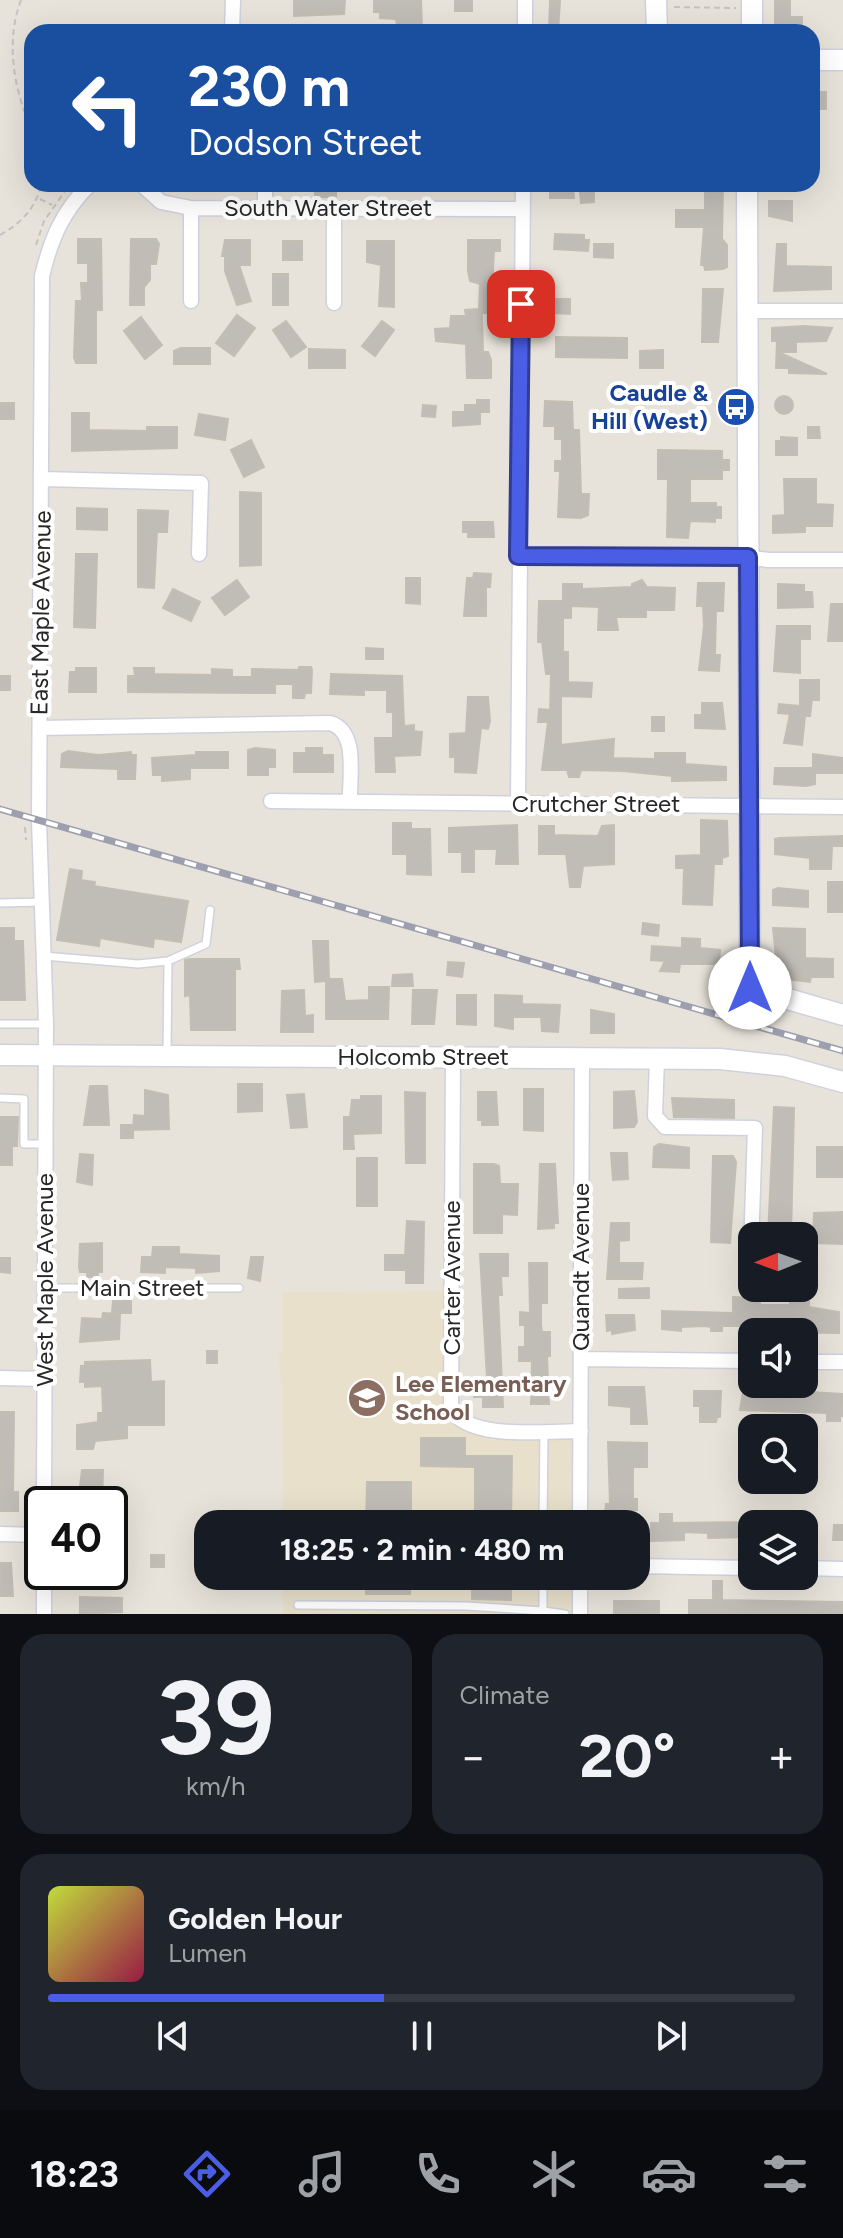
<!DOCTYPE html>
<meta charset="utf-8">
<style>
:root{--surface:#171b24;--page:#20242c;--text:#f1f3f6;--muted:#9ea1a6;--line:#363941;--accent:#495ee5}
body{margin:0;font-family:Figtree,sans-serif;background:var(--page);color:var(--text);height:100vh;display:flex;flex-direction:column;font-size:30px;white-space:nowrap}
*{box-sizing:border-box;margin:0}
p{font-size:26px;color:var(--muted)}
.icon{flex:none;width:44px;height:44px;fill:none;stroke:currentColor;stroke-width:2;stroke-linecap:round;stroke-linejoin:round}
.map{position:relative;height:1614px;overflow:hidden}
.drawer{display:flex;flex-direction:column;gap:20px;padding:20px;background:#0d0f14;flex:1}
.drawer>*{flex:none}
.top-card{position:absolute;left:24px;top:24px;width:796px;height:168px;border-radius:24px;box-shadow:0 8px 32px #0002;background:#1a4fa0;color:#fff;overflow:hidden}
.needle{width:52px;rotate:269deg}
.fabs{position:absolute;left:738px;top:1222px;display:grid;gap:16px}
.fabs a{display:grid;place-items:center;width:80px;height:80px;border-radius:16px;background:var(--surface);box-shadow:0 8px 32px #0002;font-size:40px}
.speed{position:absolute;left:24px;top:1486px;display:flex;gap:16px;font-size:40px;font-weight:700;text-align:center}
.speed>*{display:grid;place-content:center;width:104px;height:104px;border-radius:50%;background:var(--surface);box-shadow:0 8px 32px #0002;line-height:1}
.speed .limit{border:4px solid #111;border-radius:12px;background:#fff;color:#111}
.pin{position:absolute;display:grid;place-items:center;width:68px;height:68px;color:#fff;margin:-34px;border-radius:16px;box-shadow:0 4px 12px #0006}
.me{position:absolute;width:88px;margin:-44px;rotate:0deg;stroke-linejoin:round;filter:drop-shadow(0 0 6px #0008)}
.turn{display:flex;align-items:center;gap:28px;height:168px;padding:0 32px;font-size:36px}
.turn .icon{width:104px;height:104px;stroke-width:2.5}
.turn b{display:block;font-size:56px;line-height:68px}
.big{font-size:60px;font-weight:700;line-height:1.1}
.drawer .widget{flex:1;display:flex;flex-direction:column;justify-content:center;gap:12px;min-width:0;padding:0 28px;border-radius:24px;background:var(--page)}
.drawer .dial{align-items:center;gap:0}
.dial b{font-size:104px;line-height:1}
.song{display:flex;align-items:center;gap:24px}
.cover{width:96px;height:96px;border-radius:12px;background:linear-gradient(135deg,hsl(70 70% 55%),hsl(340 70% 35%))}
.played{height:8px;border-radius:4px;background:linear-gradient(90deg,var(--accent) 45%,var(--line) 45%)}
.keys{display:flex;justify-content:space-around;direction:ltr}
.heat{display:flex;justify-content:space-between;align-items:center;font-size:44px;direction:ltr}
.drawer .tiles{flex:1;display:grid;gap:20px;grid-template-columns:1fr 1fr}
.widget:last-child{grid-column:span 2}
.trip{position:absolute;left:194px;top:1510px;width:456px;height:80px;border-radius:24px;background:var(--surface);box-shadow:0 8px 32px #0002;font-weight:700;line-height:80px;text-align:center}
.menu{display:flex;height:128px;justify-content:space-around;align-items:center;background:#090b0e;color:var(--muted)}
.menu .icon{width:56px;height:56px}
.menu .current{color:var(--accent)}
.menu b{font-size:36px;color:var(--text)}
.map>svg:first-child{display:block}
.education{fill:#e8e0ca}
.building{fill:#c0bcb6;stroke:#c3beb4;stroke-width:2}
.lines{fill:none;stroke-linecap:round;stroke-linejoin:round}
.lane-casing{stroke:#cfd1de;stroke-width:10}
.street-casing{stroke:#cfd1de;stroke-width:17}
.secondary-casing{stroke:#cfd1de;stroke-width:23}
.path{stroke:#c3c3c3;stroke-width:2;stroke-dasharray:6 4;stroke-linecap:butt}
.lane{stroke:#fff;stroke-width:7}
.street{stroke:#fff;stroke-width:14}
.secondary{stroke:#fff;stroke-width:20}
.rail-casing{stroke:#9d9faf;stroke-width:7}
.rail{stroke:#fff;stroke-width:4;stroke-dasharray:12;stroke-linecap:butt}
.route-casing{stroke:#2f3d95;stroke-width:20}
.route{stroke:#495ee5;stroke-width:14}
.labels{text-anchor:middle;stroke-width:8;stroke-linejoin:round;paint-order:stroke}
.street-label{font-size:24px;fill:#272727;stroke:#fff}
.transit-label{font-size:24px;font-weight:bold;fill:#164399;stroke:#fff;text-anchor:end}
.education-label{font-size:24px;font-weight:bold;fill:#785e54;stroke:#fff;text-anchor:start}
</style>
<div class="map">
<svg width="843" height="1614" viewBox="0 0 843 1614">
<rect width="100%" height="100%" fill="#e8e3da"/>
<path class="education" d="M452,1291L451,1409L464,1425L581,1431L580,1524H283L282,1387L278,1352H282V1292Z
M283,1576H580V1614H283Z"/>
<path class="building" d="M294,0H345L344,14L294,16Z
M374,0H421L422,29H410V24L397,25L396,19L380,18V12H374Z
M455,0H472V11H455Z
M550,0H560L558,32H549Z
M775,0H790V17H802V32H775Z
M812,92H826V109H812Z
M315,184H336V197H315Z
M550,184H573L574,198H550Z
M705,184H723L722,239L727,245V267L723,269L705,270L704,265H701L704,227H676V210H705Z
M580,193H594V202L581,203Z
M769,201H792V221L769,216Z
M555,234L584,235V240H589L588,251L554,249Z
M78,239H101L102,310H96V363H76L74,357L76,301H82L81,283H88V263H78Z
M131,239H156L159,244L156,264H150V280L144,287V305H130Z
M225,240H250V265H239L251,301L237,305L225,271V256H222Z
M468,240H500V251H494L493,270L494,303H499L500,314L482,313L483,352H488L491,360V378H467L466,344L436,341L435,329L450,328L451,316H466L465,310L479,309L480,284L470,281L468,271Z
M283,241H302V260H283Z
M367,241H394V307L379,306L381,265L367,262Z
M594,244H613V258L594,257Z
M777,244H786V266L831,267V289L774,291Z
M273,274H288V305H273Z
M703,289H723L718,342H702Z
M555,299H570V314L555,313Z
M237,315L255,328L234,356L216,343Z
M141,317L162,345L145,359L124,331Z
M286,321L306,347L291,357L273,330Z
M382,321L394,330L375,356L362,346Z
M804,326L832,328L826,341L796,342V352H778L827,374L789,373V368H776L777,341H772V328Z
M556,337L627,338V358L556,357Z
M181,348H210V364H174V351Z
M309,349L345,350V368H309Z
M663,350V368H640V351Z
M775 405a9 9 0 1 1 18 0a9 9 0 1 1-18 0Z
M477,400H489V412H480V424L453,426V412H465V405H477Z
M545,401L572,402L573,430H579L581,494H589L588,515L581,518L558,517L560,471H555V461H562V439H555V426H544Z
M0,403H14V419H0Z
M423,405L436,406L435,417L422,416Z
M72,413H89V430L147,431V427H177V448L72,451Z
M199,414L228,419L225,440L195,435Z
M808,427H819L820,438H808Z
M781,437L797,438V455H776V441H781Z
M251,440L264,467L244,477L231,450Z
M658,450L722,451V460H729V470H722V479H690V503H716V507H721V518H715V522L690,521L688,538L667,537L668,479H658Z
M784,479H816V504L833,505L832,526H805V532L773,533V516L785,515Z
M240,492L261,493V565L240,566Z
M77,508L107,509V530L77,529Z
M138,510L168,511L167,532H157L154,588L138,587Z
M463,522H493L494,537H468V532H463Z
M76,554H97L95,628L74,627Z
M474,573L491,574L490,587H486V616H464L467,578H473Z
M406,578H420V604L406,603Z
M237,580L249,597L225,615L212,598Z
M642,580L647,587L675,588L674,610H646V617H616L618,630H598L599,607L571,606V618H563V652H568V682L592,683L591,697L561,696V745L614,739L613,758L655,759V753H685V764L726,767V780L672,781V776L623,771L581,770L579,777H569L567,770H542L548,722H538L539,709L550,710L551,674H546L542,642H538L539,601H563V584H582V589L632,587V584Z
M698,583H724L723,611H716L715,655H720L719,671L699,670L704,626L703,606H697Z
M778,584L804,585V592H812L813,607L778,608Z
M173,589L200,602L191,621L163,608Z
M831,604H843V641H828Z
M777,626H810V639H800V673L774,671Z
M366,648L383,649V659H366Z
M299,667H311L312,670L311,693H305L304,698H293V684H275V693H271L128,692V676H135L134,668H154V674L212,675V669L232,670V677H252V669L298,670Z
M76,668H96V692H69L70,672H76Z
M331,674L402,676L404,726L414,725V731L422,732L420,755L394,756L395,772H376L375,738H393V712H387V690H364V695L330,694Z
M0,676H10V690H0Z
M800,680H819V700H812L810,716H805L802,745L784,743L790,714L778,713L779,704L800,706Z
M468,697H488L490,721L488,729L481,728L476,773L455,772V757H450V734L466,733Z
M702,703H722L725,729L695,728V715H702Z
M652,717H664V731H652Z
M255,748L275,750V767H268V775H248V750Z
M306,748H322V755H333V772H294V753H306Z
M68,751L98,755L131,752V755H136L135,779H118V769L61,767L62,754Z
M196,752H228V768H190V779L162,781V775H153L152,758L196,755Z
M813,754L843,758V773H815V784L806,786L774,784L775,768H813Z
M701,820L727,821L728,856L722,858V864H714L712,905L683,904L684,868H676V856L701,855Z
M393,823H411V829H430L431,875L407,874V854H393Z
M517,825L518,864H496L497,849H474V872H462V852H449V828Z
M614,825V864L583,866L580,887H570L566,854H539V826H554V835L598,836L602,826Z
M843,836V846H832L831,869H810V858L775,854V839L779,838Z
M70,869L82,871L81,880L95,882L94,886L188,901L181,942L154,938L153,947L100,938L99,946L57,940Z
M828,882H843V912H828Z
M778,888L808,891V907L773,905V890Z
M643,923L659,925L658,936L642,934Z
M0,928H14V941H23L25,1000H0Z
M773,928L805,929V958L833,959V977H811L810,982L778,978Z
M682,938L700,939V948L720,950L719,964H680L679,972L660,971L665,961L651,960L652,946L682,948Z
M313,941H328L329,979H342L345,1001L369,1000V987H389L388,1019H326V981L315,982Z
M189,959H239L240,969H235V1030H191L190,995L185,996V960Z
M448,962L464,963L462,977L447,975Z
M412,974L413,986H392L393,975Z
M304,990L305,1016L313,1015V1032H281L282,991Z
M413,990H437L434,1024H412Z
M457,995H476V1025L457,1024Z
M495,995L522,996V1004L560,1005L558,1032L542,1031L541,1017H513V1029L495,1026Z
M591,1010L614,1014V1033H591Z
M238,1084H262V1111L238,1112Z
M90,1086H107L109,1125H84Z
M524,1089H543V1131L524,1130Z
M145,1090L168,1095L169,1129L133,1130L134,1115L145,1116Z
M634,1091L637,1122L634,1127L614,1128V1092Z
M405,1092L425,1093V1163H406Z
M478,1092H496L498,1125H482V1120H478Z
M304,1094L307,1127L291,1128L287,1095Z
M361,1096H381V1133L353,1134L354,1149H344V1117H350L352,1100H361Z
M672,1098L734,1100V1118L674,1117Z
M774,1107L794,1108L791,1236H768Z
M0,1117H18L17,1146H12V1165H0Z
M121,1125H133V1138H121Z
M659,1144L689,1148V1168L653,1167L654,1147Z
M817,1147H843V1177H817Z
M611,1153H627L628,1179L613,1180Z
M80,1154L93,1155L92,1185L77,1182Z
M713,1156H733L736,1162L730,1243L711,1242Z
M357,1158H377V1206H357Z
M474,1164H494L499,1166L500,1184H518L517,1215L502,1214V1233H474Z
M540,1164H555L558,1223H554V1228L538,1229Z
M843,1212V1244L813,1243L814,1213Z
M407,1221L424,1222L423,1283H406V1270H385V1255H405Z
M611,1223H629V1240L619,1241V1263H643L642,1279H607Z
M102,1243V1272H98V1277H87V1272H80L79,1267L80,1244Z
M153,1247H179V1254L219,1256V1271L196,1273V1268L165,1267V1273L141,1272L142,1257H152Z
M480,1254H508V1276H501L502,1295H498L503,1407H483V1397H474V1378H487Z
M251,1257H263L260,1281L248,1278Z
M0,1258H10V1273L0,1272Z
M529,1263H547V1303H541V1325L542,1332H550V1356H547L549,1404H531L532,1361H519V1347H525V1325H520V1312L530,1313Z
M649,1288V1298H619V1289Z
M798,1293H809V1307L839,1312V1333L742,1332V1326H722V1331H711V1327L704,1326L681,1327V1331L662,1329V1311L733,1313V1297L760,1298V1305H790V1297H798Z
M113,1301H131V1313H112Z
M103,1313L120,1314L119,1339L80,1342L82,1318L102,1319Z
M606,1315H634L635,1330L612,1334V1330L607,1331Z
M207,1351H217V1363H207Z
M150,1360L151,1382L164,1381V1425H127V1438L95,1441L93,1449H77V1425L98,1422V1413H103L102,1386L85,1387V1382H80L81,1366H85V1362Z
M609,1387H644L647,1424H631V1407L609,1405Z
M694,1391H721L720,1417H717L716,1422H700V1406H694Z
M793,1391L843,1394V1416H840V1421H827V1413L740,1410L743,1392Z
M0,1412H14L13,1492H18V1511H0Z
M421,1438H465V1456H512L511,1524H475V1467L421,1466Z
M608,1442L647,1443V1467H633V1499H637V1510H627V1521H608L609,1514H605L606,1504H610Z
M82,1470H103L102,1504L78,1502Z
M367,1482H411V1524H366Z
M660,1514H672V1523L742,1522V1518L752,1519V1537L708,1538V1533L684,1532V1540L651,1541V1523H660Z
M834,1525H843V1540H833Z
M151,1555H164V1567H151Z
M110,1560H126V1575H110Z
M0,1563H11L13,1596H0Z
M366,1576H410V1594H366Z
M460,1576H511V1600L472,1599V1589L459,1587Z
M713,1581H722V1600L843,1602V1614H689V1600H713Z
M80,1597L122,1598V1612L80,1614Z
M614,1601H659V1614H614Z"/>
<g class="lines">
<defs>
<path id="lane" d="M0,903L42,902
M44,956L138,964L168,961L167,1054
M168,961L206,944L210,910
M0,1024H46
M0,1098L24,1099V1144H45
M45,1288H239
M543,1524L544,1431
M298,1605L466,1606L543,1611V1576
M543,1614V1611L565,1614"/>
<path id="street" d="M232,32L233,0
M525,32V0
M141,184L161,202L191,208L522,209
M191,208V301
M265,208V184
M334,303V208
M748,311H843
M42,479L201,483L199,554
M518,556L732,555L768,560H843
M40,728L330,723C359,731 349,778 350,802
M271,801L843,807
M518,803L523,184
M453,1057L451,1409C469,1441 547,1431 581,1431
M657,1059L655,1116L665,1127L755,1128L751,1248
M581,1359L752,1361
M804,1362H843
M0,1378L45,1379
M44,1504L46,1024L39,821L42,276C51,239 62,212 90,184
M580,1524L582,1059
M0,1534L42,1535
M636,1566L752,1568
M804,1568L843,1569
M580,1576V1614
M44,1614V1572"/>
<path id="secondary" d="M656,0L657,32
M752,32V0
M812,60H843
M747,184L750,988L843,1015
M0,1055L720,1059L785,1066L843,1082"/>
</defs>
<use href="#lane" class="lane-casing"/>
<use href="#street" class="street-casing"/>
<use href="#secondary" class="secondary-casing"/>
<path class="path" d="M21,0C5,42 14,91 32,130
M674,7L736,8
M40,199L52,205
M0,235C22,223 35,208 42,184
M36,245L44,221L70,184
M25,827L26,840"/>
<use href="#lane" class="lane"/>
<use href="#street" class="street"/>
<use href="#secondary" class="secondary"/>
<defs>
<path id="rail" d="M0,809L843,1051"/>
</defs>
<use href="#rail" class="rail-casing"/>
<use href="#rail" class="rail"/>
</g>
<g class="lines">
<defs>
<path id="route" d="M521,304L518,556L748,557L750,988"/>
</defs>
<use href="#route" class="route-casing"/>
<use href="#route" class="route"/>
</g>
<defs>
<symbol id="bus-disc" viewBox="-11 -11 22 22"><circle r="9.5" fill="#1a4fb4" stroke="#fff"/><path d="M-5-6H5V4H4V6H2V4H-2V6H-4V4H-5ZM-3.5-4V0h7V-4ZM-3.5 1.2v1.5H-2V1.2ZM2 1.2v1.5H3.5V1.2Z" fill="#fff"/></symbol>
<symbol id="school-disc" viewBox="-11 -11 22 22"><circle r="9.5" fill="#8d6e63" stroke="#fff"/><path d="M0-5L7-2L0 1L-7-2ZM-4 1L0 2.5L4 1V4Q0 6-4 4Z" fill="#fff"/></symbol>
</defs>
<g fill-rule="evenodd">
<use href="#bus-disc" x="714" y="385" width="44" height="44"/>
<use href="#school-disc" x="345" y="1376" width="44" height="44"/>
</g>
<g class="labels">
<g class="street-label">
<text x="328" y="216">South Water Street</text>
<text transform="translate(41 613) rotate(-89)" y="8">East Maple Avenue</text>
<text x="596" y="812">Crutcher Street</text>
<text x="423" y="1065">Holcomb Street</text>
<text transform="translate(581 1267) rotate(-90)" y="8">Quandt Avenue</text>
<text transform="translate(452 1278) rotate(-90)" y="8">Carter Avenue</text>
<text transform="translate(45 1280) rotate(-90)" y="8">West Maple Avenue</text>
<text x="142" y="1296">Main Street</text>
</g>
<g class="transit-label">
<text x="708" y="401">Caudle &amp;<tspan x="708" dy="28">Hill (West)</tspan></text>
</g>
<g class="education-label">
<text x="395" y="1392">Lee Elementary<tspan x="395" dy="28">School</tspan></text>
</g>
</g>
</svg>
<div class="fabs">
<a><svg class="needle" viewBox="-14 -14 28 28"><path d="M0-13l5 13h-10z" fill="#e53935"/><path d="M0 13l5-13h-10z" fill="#9ea1a6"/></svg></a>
<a><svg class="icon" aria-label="sound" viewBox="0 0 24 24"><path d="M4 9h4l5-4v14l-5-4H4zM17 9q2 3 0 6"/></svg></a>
<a><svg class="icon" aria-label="search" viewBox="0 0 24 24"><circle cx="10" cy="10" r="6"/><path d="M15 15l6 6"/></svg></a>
<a><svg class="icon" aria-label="layers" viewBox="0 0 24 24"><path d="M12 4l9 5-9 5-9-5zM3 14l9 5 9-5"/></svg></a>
</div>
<div class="speed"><div class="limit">40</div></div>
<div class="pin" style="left:521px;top:304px;background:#d93025"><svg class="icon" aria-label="arrive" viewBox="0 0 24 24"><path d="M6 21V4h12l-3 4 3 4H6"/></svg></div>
<svg class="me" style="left:750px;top:988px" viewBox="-20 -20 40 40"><circle r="19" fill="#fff"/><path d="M0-13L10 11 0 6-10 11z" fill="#495ee5"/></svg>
<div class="trip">18:25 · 2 min · 480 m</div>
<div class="top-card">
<div class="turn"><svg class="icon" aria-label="left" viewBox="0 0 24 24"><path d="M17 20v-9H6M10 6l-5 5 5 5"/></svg><div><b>230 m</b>Dodson Street</div></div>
</div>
</div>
<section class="drawer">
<div class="tiles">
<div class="widget dial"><b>39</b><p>km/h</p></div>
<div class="widget"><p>Climate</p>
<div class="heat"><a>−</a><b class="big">20°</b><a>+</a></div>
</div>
<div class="widget">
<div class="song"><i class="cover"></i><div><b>Golden Hour</b><p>Lumen</p></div></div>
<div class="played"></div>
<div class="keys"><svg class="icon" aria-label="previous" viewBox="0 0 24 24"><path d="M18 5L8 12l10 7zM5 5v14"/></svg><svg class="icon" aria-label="pause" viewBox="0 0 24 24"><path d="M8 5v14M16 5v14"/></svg><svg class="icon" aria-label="next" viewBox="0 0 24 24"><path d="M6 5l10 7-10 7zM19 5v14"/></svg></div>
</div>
</div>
</section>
<nav class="menu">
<b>18:23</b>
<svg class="icon current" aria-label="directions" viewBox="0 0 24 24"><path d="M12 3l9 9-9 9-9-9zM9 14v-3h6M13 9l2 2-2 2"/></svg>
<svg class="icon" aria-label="music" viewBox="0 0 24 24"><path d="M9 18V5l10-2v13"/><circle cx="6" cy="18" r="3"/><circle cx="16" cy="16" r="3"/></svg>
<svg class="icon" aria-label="phone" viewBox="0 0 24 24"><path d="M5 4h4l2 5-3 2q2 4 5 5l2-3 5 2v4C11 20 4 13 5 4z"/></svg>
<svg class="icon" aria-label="climate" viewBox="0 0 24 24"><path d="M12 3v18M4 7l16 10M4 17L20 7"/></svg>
<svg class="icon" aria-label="car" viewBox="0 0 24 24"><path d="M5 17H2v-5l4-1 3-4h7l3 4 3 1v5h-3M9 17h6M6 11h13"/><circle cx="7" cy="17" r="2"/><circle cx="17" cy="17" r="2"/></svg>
<svg class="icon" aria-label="filters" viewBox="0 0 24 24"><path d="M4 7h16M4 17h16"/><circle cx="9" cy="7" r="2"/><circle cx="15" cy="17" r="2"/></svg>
</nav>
